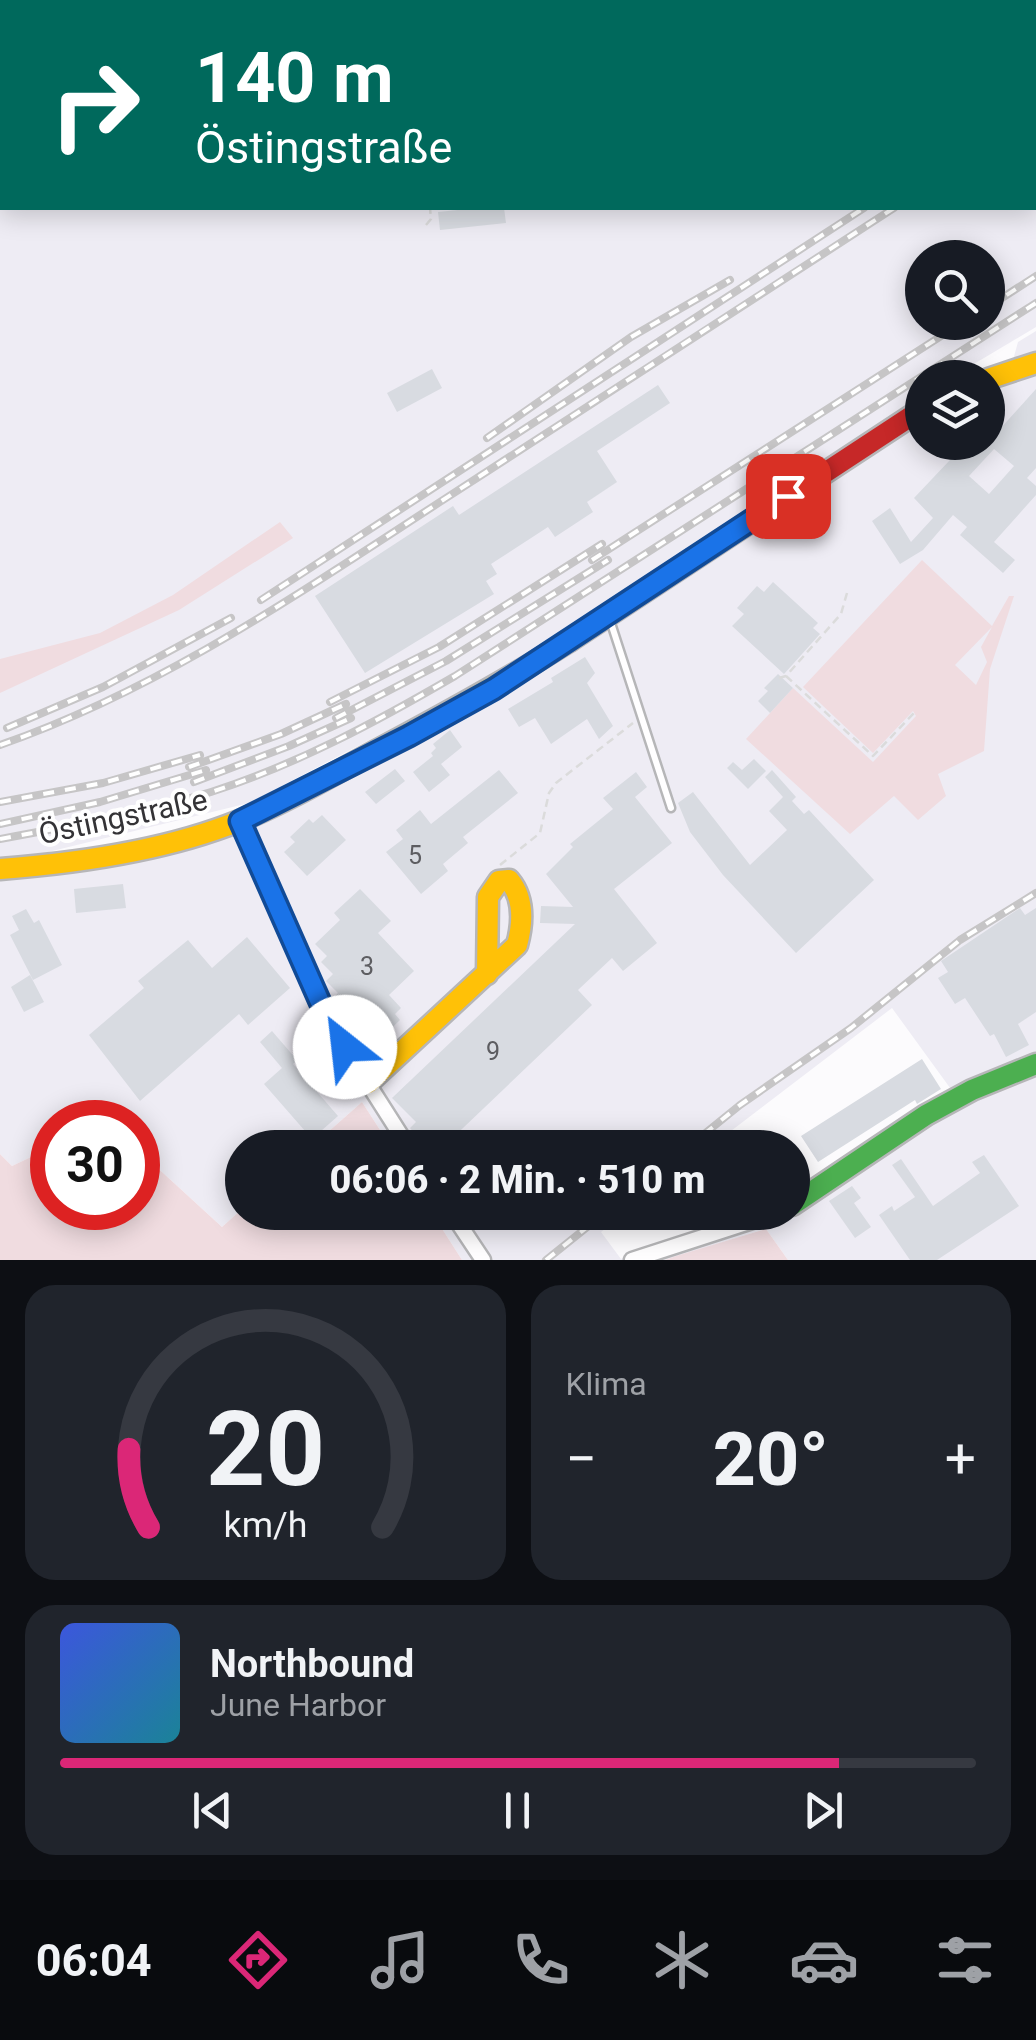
<!DOCTYPE html>
<html lang="de">
<meta charset="utf-8">
<style>
:root{--surface:#171b24;--page:#20242c;--text:#f1f3f6;--muted:#9ea1a6;--line:#363941;--accent:#db2777}
body{margin:0;font-family:Roboto,sans-serif;background:var(--page);color:var(--text);height:100vh;display:flex;flex-direction:column;font-size:38px;white-space:nowrap}
*{box-sizing:border-box;margin:0}
p{font-size:32px;color:var(--muted)}
.icon{flex:none;width:55px;height:55px;fill:none;stroke:currentColor;stroke-width:2;stroke-linecap:round;stroke-linejoin:round}
.map{position:relative;height:1260px;overflow:hidden}
.sheet{display:flex;flex-direction:column;gap:25px;padding:25px;background:#0d0f14;flex:1}
.sheet>*{flex:none}
.top-card{position:absolute;left:0px;top:0px;width:1038px;height:210px;box-shadow:0 5px 25px #0003;background:#00695c;color:#fff;overflow:hidden}
.tools{position:absolute;left:905px;top:240px;display:grid;gap:20px}
.tools a{display:grid;place-items:center;width:100px;height:100px;border-radius:50%;background:var(--surface);box-shadow:0 5px 25px #0003;font-size:50px}
.speed{position:absolute;left:30px;top:1100px;display:flex;gap:20px;font-size:50px;font-weight:700;text-align:center}
.speed>*{display:grid;place-content:center;width:130px;height:130px;border-radius:50%;background:var(--surface);box-shadow:0 5px 25px #0003;line-height:1}
.speed .limit{border:15px solid #d22;background:#fff;color:#111}
.pin{position:absolute;display:grid;place-items:center;width:85px;height:85px;color:#fff;margin:-42px;border-radius:20px;box-shadow:0 5px 15px #0006}
.me{position:absolute;width:110px;margin:-55px;rotate:331deg;stroke-linejoin:round;filter:drop-shadow(0 0 8px #0008)}
.turn{display:flex;align-items:center;gap:35px;height:210px;padding:0 30px;font-size:45px}
.turn .icon{width:130px;height:130px;stroke-width:2.5}
.turn b{display:block;font-size:70px;line-height:85px}
.big{font-size:75px;font-weight:800;line-height:1.1}
.sheet .widget{flex:1;display:flex;flex-direction:column;justify-content:center;gap:15px;min-width:0;padding:0 35px;border-radius:30px;background:var(--page)}
.sheet .dial{align-items:center;gap:0}
.dial svg{height:260px;overflow:visible;fill:none;stroke:var(--line);stroke-width:7;stroke-linecap:round;text-anchor:middle}
.dial text{fill:var(--text);stroke:none}
.song{display:flex;align-items:center;gap:30px}
.cover{width:120px;height:120px;border-radius:15px;background:linear-gradient(135deg,hsl(230 70% 55%),hsl(190 70% 35%))}
.played{height:10px;border-radius:5px;background:linear-gradient(90deg,var(--accent) 85%,var(--line) 85%)}
.keys{display:flex;justify-content:space-around;direction:ltr}
.heat{display:flex;justify-content:space-between;align-items:center;font-size:55px;direction:ltr}
.sheet .tiles{flex:1;display:grid;gap:25px;grid-template-columns:1fr 1fr}
.widget:last-child{grid-column:span 2}
.trip{position:absolute;left:225px;top:1130px;width:585px;height:100px;border-radius:50px;background:var(--surface);box-shadow:0 5px 25px #0003;font-weight:800;line-height:100px;text-align:center}
.tab-bar{display:flex;height:160px;justify-content:space-around;align-items:center;background:#090b0e;color:var(--muted)}
.tab-bar .icon{width:70px;height:70px}
.tab-bar .current{color:var(--accent)}
.tab-bar b{font-size:45px;color:var(--text)}
.map>svg:first-child{display:block}
.built{fill:#eeecf4;fill-rule:evenodd}
.green{fill:#f0dce0;fill-rule:evenodd}
.building{fill:#d8dbe1;fill-rule:evenodd}
.lines{fill:none;stroke-linecap:round;stroke-linejoin:round}
.lane-casing{stroke:#b6b6b8;stroke-width:11}
.street-casing{stroke:#b6b6b8;stroke-width:19}
.fast-casing{stroke:#b6b6b8;stroke-width:25}
.slow-casing{stroke:#b6b6b8;stroke-width:25}
.jam-casing{stroke:#b6b6b8;stroke-width:25}
.path{stroke:#dbdbdb;stroke-width:2.5;stroke-dasharray:8 5;stroke-linecap:butt}
.lane{stroke:#fffeff;stroke-width:6}
.street{stroke:#fffeff;stroke-width:14}
.fast{stroke:#4caf50;stroke-width:20}
.slow{stroke:#ffc107;stroke-width:20}
.jam{stroke:#c62828;stroke-width:20}
.rail-casing{stroke:#c6c5c6;stroke-width:8}
.rail{stroke:#fff;stroke-width:4;stroke-dasharray:11;stroke-linecap:butt}
.route-casing{stroke:#114b97;stroke-width:25}
.route{stroke:#1a73e8;stroke-width:18}
.labels{text-anchor:middle;stroke-width:8;stroke-linejoin:round;paint-order:stroke}
.number-label{font-size:25px;fill:#5d5d61}
.street-label{font-size:30px;fill:#343336;stroke:#fff}
</style>
<div class="map">
<svg width="1036" height="1260" viewBox="0 0 1036 1260">
<rect width="100%" height="100%" fill="#fcfbfd"/>
<path class="built" d="M0,0H558L2,2L0,46Z
M677,0H1036V327L952,377L922,378V396L486,679L249,803L44,853L0,860V150H2V208H1035V2H665ZM922,258H988V322H922Z
M1036,331V1260H788L766,1229L665,1260H462L432,1213H626L601,1232L621,1259L682,1235L751,1215L792,1212L793,1192L953,1092L892,1008L710,1147H391L362,1102L311,1147L242,1148V1209L222,1227L138,1150V1122H52V1147L12,1166L0,1154V872L186,838L425,729L922,415V442H988V386L1008,378L1018,342Z"/>
<path class="green" d="M280,522L293,538L179,610L0,693V659L100,633L173,595Z
M922,560L992,626L1009,596H1014L990,669L984,751L938,774L946,796L918,820L894,796L850,834L746,739L793,688L873,762L916,716L913,711L873,753L803,687ZM992,627L981,647L987,662L976,685L955,665Z
M362,1102L391,1147H311Z
M52,1147V1208H138V1150L222,1227L242,1209V1212L432,1213L462,1260H0V1154L12,1166Z
M766,1229L788,1260H665L676,1256Z"/>
<path class="building" d="M477,208H504L506,223L440,230L438,212Z
M432,369L442,388L397,412L387,393Z
M658,385L670,403L597,451L617,482L587,502L593,512L555,537L548,527L491,564L497,574L486,581L494,594L365,673L315,596L453,506L459,515Z
M1036,389V468L1027,478L1036,486V495L994,542L1015,560L1003,573L960,535L967,527L953,515L923,550L900,564L872,521L890,508L911,542L933,518L914,498L967,442H972L981,450ZM994,449L1014,466L989,494L969,476Z
M773,582L818,623L813,628L820,634L784,674L732,626L744,614L737,608L757,586L764,592Z
M585,657L595,673L587,683L613,726L599,739L587,719L551,744L535,718L519,727L508,709L553,682L551,678Z
M778,674L793,688L770,713L758,701L768,691L764,688Z
M450,730L462,747L441,764L450,775L429,792L413,772L433,756L431,753L436,748L433,744Z
M754,759L766,771L748,789L727,768L733,762L742,770Z
M395,769L405,781L376,804L365,792Z
M499,770L518,793L463,837L468,843L443,864L448,871L421,894L386,852L403,839L396,830L420,810L431,824Z
M772,770L796,797L792,801L804,814L809,810L874,880L796,953L723,875L690,832L678,803L693,792L750,865L787,830L769,811L783,797L765,777Z
M636,772L647,787L635,797L672,843L614,889L657,943L623,971L612,958L578,990L592,1005L442,1148H427L410,1128L416,1122L392,1098L575,924L540,923L541,906L573,907L546,874L573,847L570,844L613,809L603,798Z
M322,815L346,840L307,876L284,852L295,842L290,837L309,819L313,823Z
M123,884L126,908L76,913L74,889Z
M360,889L391,921L378,933L414,971L389,995L401,1008L395,1014L400,1020L375,1044L332,999L338,993L326,981L333,974L321,962L327,956L315,944L340,920L334,913Z
M1020,908L1025,915L1036,908V1012L1018,1024L1029,1045L1006,1057L994,1034L990,1036L965,998L955,1004L938,978L948,972L941,961Z
M26,909L34,923L39,920L62,965L33,980L10,935L19,930L12,916Z
M247,937L290,988L248,1025L239,1014L140,1101L89,1035L144,988L138,981L188,940L212,968Z
M30,975L44,1002L24,1012L11,987Z
M272,1031L297,1060L293,1064L338,1116L312,1139L264,1084L282,1068L260,1042Z
M922,1059L941,1089L917,1104L915,1100L818,1162L801,1136Z
M984,1155L1019,1206L937,1260H910L879,1215L892,1206L894,1211L915,1197L892,1165L901,1159L933,1206L980,1173L972,1162Z
M852,1186L861,1198L854,1203L871,1227L855,1238L829,1201Z"/>
<g class="lines">
<defs>
<path id="lane" d="M609,617L671,808"/>
<path id="street" d="M595,2L606,0
M0,134L2,133
M239,821L330,1024L409,1148
M451,1212L483,1260
M632,1260L780,1212"/>
<path id="fast" d="M792,1205L926,1115L972,1090L1036,1064"/>
<path id="slow" d="M988,379L1036,363
M0,869C79,863 165,851 239,821C286,802 332,775 376,751C442,716 506,681 569,641
M368,1083L517,945C523,923 525,899 509,880L499,881L488,897L487,974"/>
<path id="jam" d="M569,641L922,409"/>
</defs>
<use href="#lane" class="lane-casing"/>
<use href="#street" class="street-casing"/>
<use href="#fast" class="fast-casing"/>
<use href="#slow" class="slow-casing"/>
<use href="#jam" class="jam-casing"/>
<path class="path" d="M426,225L431,219L430,208
M786,676L873,756L914,713
M779,678L786,676L841,614L847,593
M500,865L540,833L549,793L556,783L633,723"/>
<use href="#lane" class="lane"/>
<use href="#street" class="street"/>
<use href="#fast" class="fast"/>
<use href="#slow" class="slow"/>
<use href="#jam" class="jam"/>
<defs>
<path id="rail" d="M514,1L523,0
M20,2L27,0
M50,2L56,0
M78,2L88,0
M723,2L734,0
M756,2L767,0
M0,10L2,9
M1035,15L1036,14
M0,30L2,29
M1035,87L1036,86
M1035,115H1036
M0,163H2
M988,307L1036,276
M487,438L631,337L730,280
M592,560L963,322
M261,600L864,208
M330,702L439,647L602,544
M336,718L446,661L608,560
M7,728L103,687L231,618
M0,745C161,689 301,592 443,500C593,403 743,305 894,208
M189,767L281,734L346,704
M194,782L289,746L351,718
M0,802L103,783L200,755
M0,824L100,802L206,770
M0,839C71,826 142,813 211,792C298,764 376,722 455,676L1036,303
M687,1148L740,1105L851,1028L960,940L1036,893
M546,1260L606,1212"/>
</defs>
<use href="#rail" class="rail-casing"/>
<use href="#rail" class="rail"/>
</g>
<g class="lines">
<defs>
<path id="route" d="M345,1047L320,1002L240,821L409,736L494,689L788,496"/>
</defs>
<use href="#route" class="route-casing"/>
<use href="#route" class="route"/>
</g>
<g class="labels">
<g class="number-label">
<text x="415" y="864">5</text>
<text x="367" y="975">3</text>
<text x="493" y="1060">9</text>
</g>
<g class="street-label">
<text transform="translate(123 817) rotate(-12)" y="10">Östingstraße</text>
</g>
</g>
</svg>
<div class="tools">
<a><svg class="icon" aria-label="search" viewBox="0 0 24 24"><circle cx="10" cy="10" r="6"/><path d="M15 15l6 6"/></svg></a>
<a><svg class="icon" aria-label="layers" viewBox="0 0 24 24"><path d="M12 4l9 5-9 5-9-5zM3 14l9 5 9-5"/></svg></a>
</div>
<div class="speed"><div class="limit">30</div></div>
<div class="pin" style="left:788px;top:496px;background:#d93025"><svg class="icon" aria-label="arrive" viewBox="0 0 24 24"><path d="M6 21V4h12l-3 4 3 4H6"/></svg></div>
<svg class="me" style="left:345px;top:1047px" viewBox="-20 -20 40 40"><circle r="19" fill="#fff"/><path d="M0-13L10 11 0 6-10 11z" fill="#1a73e8"/></svg>
<div class="trip">06:06 · 2 Min. · 510 m</div>
<div class="top-card">
<div class="turn"><svg class="icon" aria-label="right" viewBox="0 0 24 24"><path d="M7 20v-9h11M14 6l5 5-5 5"/></svg><div><b>140 m</b>Östingstraße</div></div>
</div>
</div>
<section class="sheet">
<div class="tiles">
<div class="widget dial"><svg viewBox="0 0 100 80">
<path d="M14 69A42 42 0 1 1 86 69"/>
<path d="M14 69A42 42 0 0 1 8 45" stroke="#db2777"/>
<text x="50" y="56" font-size="32" font-weight="700">20</text>
<text x="50" y="72" font-size="11">km/h</text>
</svg></div>
<div class="widget"><p>Klima</p>
<div class="heat"><a>−</a><b class="big">20°</b><a>+</a></div>
</div>
<div class="widget">
<div class="song"><i class="cover"></i><div><b>Northbound</b><p>June Harbor</p></div></div>
<div class="played"></div>
<div class="keys"><svg class="icon" aria-label="previous" viewBox="0 0 24 24"><path d="M18 5L8 12l10 7zM5 5v14"/></svg><svg class="icon" aria-label="pause" viewBox="0 0 24 24"><path d="M8 5v14M16 5v14"/></svg><svg class="icon" aria-label="next" viewBox="0 0 24 24"><path d="M6 5l10 7-10 7zM19 5v14"/></svg></div>
</div>
</div>
</section>
<nav class="tab-bar">
<b>06:04</b>
<svg class="icon current" aria-label="directions" viewBox="0 0 24 24"><path d="M12 3l9 9-9 9-9-9zM9 14v-3h6M13 9l2 2-2 2"/></svg>
<svg class="icon" aria-label="music" viewBox="0 0 24 24"><path d="M9 18V5l10-2v13"/><circle cx="6" cy="18" r="3"/><circle cx="16" cy="16" r="3"/></svg>
<svg class="icon" aria-label="phone" viewBox="0 0 24 24"><path d="M5 4h4l2 5-3 2q2 4 5 5l2-3 5 2v4C11 20 4 13 5 4z"/></svg>
<svg class="icon" aria-label="climate" viewBox="0 0 24 24"><path d="M12 3v18M4 7l16 10M4 17L20 7"/></svg>
<svg class="icon" aria-label="car" viewBox="0 0 24 24"><path d="M5 17H2v-5l4-1 3-4h7l3 4 3 1v5h-3M9 17h6M6 11h13"/><circle cx="7" cy="17" r="2"/><circle cx="17" cy="17" r="2"/></svg>
<svg class="icon" aria-label="filters" viewBox="0 0 24 24"><path d="M4 7h16M4 17h16"/><circle cx="9" cy="7" r="2"/><circle cx="15" cy="17" r="2"/></svg>
</nav>
